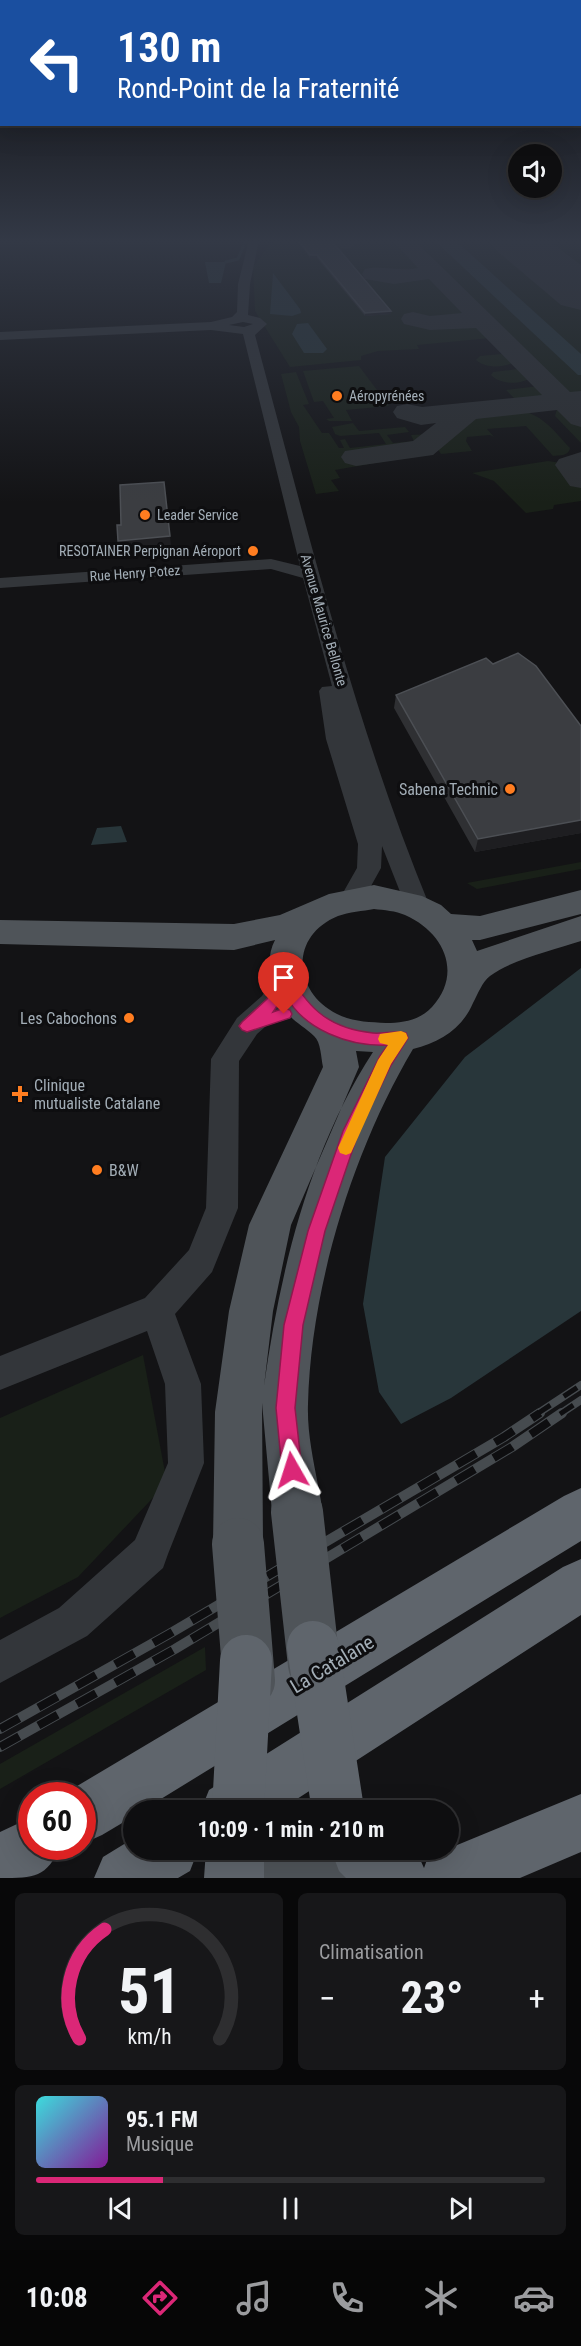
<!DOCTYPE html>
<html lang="fr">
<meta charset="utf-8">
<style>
:root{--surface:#0e0e10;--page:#171719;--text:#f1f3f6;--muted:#9b9c9f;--line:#2e2e30;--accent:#db2777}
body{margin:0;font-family:"Roboto Condensed",sans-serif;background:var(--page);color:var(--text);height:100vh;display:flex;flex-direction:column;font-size:22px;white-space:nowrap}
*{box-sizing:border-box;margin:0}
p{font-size:20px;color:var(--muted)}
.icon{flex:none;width:33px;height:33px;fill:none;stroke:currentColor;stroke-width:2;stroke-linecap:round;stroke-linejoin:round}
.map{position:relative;height:1878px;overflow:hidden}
.sheet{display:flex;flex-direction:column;gap:15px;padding:15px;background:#080809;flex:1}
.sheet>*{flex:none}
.top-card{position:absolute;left:0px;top:0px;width:582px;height:126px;box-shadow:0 6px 24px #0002,0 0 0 2px var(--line);background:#1a4fa0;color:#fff;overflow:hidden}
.fabs{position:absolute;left:508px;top:144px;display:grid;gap:12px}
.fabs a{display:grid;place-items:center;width:54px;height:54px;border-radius:50%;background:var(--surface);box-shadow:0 6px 24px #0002,0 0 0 2px var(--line);font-size:30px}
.speed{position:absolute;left:18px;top:1782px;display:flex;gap:12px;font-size:30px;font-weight:700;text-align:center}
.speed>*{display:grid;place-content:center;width:78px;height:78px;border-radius:50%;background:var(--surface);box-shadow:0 6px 24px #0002,0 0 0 2px var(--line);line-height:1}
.speed .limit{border:9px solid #d22;background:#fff;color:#111}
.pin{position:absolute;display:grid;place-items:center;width:51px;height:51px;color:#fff;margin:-62px -26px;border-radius:50% 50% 50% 0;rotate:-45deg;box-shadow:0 0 6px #0007}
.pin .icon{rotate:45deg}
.me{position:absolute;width:66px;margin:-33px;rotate:354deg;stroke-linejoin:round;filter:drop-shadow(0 0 4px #0008)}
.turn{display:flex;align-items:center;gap:21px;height:126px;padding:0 18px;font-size:27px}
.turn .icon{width:78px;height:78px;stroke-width:2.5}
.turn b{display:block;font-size:42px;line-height:51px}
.big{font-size:45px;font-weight:700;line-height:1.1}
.sheet .card{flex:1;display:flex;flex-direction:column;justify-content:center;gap:9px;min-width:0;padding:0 21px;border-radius:9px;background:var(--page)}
.sheet .dial{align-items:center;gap:0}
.dial svg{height:156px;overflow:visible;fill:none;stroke:var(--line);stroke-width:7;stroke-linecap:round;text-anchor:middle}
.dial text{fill:var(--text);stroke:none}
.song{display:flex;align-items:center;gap:18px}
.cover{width:72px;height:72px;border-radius:9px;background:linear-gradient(135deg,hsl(180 70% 55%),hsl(290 70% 35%))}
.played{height:6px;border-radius:3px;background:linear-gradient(90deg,var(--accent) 25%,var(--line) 25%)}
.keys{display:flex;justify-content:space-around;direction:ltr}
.heat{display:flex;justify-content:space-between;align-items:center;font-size:33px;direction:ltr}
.sheet .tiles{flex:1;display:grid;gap:15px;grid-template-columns:1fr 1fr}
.card:last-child{grid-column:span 2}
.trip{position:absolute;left:123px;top:1800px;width:336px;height:60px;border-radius:30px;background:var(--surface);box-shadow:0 6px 24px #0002,0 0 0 2px var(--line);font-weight:700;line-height:60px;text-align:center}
.menu{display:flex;height:96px;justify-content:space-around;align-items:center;background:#060606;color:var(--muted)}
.menu .icon{width:42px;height:42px}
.menu .selected{color:var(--accent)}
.menu b{font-size:27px;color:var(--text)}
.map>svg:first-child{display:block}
.green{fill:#192018}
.water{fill:#28363a}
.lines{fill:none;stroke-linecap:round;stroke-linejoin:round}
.stream{stroke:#28363a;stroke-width:3}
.taxiway{fill:#2c2f32;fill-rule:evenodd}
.runway{fill:#2c2f32;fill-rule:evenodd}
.minor{fill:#33363a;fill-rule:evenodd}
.major{fill:#4f5459;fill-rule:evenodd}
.highway{fill:#5f656c;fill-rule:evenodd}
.rail-far1-casing{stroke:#464b4f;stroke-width:8}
.rail-casing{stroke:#464b4f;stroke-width:10}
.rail-far1{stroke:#0e0e10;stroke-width:5;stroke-dasharray:16;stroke-linecap:butt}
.rail{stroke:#0e0e10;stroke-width:8;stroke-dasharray:22;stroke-linecap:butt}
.major-bridge{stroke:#4f5459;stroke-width:52}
.highway-bridge{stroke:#5f656c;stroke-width:52}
.wall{fill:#2f3033}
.shaded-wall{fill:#1e1e21}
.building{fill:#3b3d41;stroke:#4c4f54;stroke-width:1.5}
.route{fill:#db2777;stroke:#8e194d;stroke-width:1.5}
.slow{fill:#f59e0b}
.poi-dot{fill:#ff7d20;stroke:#0e0e10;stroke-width:2}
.labels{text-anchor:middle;stroke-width:6;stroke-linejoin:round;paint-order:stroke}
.far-poi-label{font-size:14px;fill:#a3aeb7;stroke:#0e0e10;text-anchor:start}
.far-street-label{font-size:14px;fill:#a3aeb7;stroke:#0e0e10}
.poi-label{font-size:16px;fill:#a3aeb7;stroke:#0e0e10;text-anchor:end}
.near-street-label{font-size:20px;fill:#a3aeb7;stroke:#0e0e10}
</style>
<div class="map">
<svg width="581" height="1878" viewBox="0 0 581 1878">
<rect width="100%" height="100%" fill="#131315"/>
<path class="green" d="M273,240H397L491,338L417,345L419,349L378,351L361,356V360L290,367L255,311L253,267Z
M409,240H503L581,304V395L559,389Z
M527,240H581V268L550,258Z
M502,354L511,356L516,361C506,368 486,369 476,360L480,356Z
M359,366L389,406L346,410L352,421H329L326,419L334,418L323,401L314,402L303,371Z
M518,369L527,371L532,377C521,385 501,385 491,375L493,372Z
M296,372L309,404L303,405L322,433H329L339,448H344L340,440L345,439L350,448L386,444L379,433L340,436L335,434L332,427L353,423L359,431L405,427L409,432L387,435L393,443L414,441L411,435L430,434L453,417L418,446L400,443L402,447L380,450L377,447L368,448L372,452L355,455L357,458L377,456L381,462L335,470L340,478L331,480L339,491L316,494L300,441L299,427L291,412L281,374Z
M539,386L544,388L547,394C540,403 529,403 518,402L506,390Z
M557,409L570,415L581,426V443L555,416Z
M516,410C542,413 553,430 570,448C569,456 560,455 553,456L526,426L487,429L494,437L490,435L467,437L466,441L472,451L441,454L437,448L473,415Z
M548,461L561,463L581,487V501L554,505L553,509L526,513L494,481L472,473Z
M581,862V869L477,889L467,883Z
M143,1355L167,1483L78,1577L0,1618V1418Z
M205,1647L206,1670L0,1789V1764Z"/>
<path class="water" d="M434,240H455L581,354V375H578Z
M205,262H226L221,283H209Z
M273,273L300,309L301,313L292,316L270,314Z
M308,323L327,349L323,353H304L292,334L297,324Z
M121,826L127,842L91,845L97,828Z
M581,968V1311L451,1398L401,1424L379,1392L363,1304L385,1157L465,1057Z"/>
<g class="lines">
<path class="stream" d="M226,262L238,259L246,240"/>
<path class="taxiway" d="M337,240H359C353,249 348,250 339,247L336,243Z
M392,240H414L570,392L581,391V427L571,424L557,410L476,419L433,455L356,466L345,463L341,457L345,451L413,441L436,423L421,425L397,418L393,412L397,406L407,404L422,407L542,395L476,328L430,330L404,324L401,319L404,314L413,312L430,316L462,313L429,279L394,284L365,279L362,274L365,269C381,265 401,272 418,268Z
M544,257L565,266L581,267V281C565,279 543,279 533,264L536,259Z
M581,452V488L570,486L555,465L559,459Z"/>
<path class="runway" d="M489,240H548L581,265V310L561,305L497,251Z"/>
<path class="minor" d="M249,240H259L250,284L248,315L260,318L267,324L255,335C307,528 354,722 430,907L427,914L418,916L409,914L406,907L382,846L381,868L361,904L352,907L343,904L340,898L357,868L358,844L326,739L319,691L322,687L332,686L303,578L271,569L0,588V578L271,559L300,566L243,334L211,330L0,340V332L211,322L232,317L237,312L238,284ZM243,322L253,324L244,327L229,325Z
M286,970L295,973L299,980L282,1012L257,1034L239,1061L238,1208L212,1272L175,1314L201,1384L204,1463L168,1554L163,1568L87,1636L0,1683V1640L59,1608L135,1540L168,1463L165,1384L147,1331L0,1390V1356L145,1298L189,1250L206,1208L211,1059L237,1018L262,996L277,973Z"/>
<path class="major" d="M374,885L422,896L441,905L451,914L480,916L581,890V914L480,940H472L477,951L581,916V941C554,950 513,959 490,976C482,982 478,994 473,1003C462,1029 440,1042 413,1049C353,1150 311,1286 308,1404C307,1431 313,1459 318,1485C319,1493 323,1505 321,1512C320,1518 316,1524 314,1529L297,1537L280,1529L272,1512L262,1403L263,1544L256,1562L238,1569L220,1562L213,1544L215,1412L229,1311L249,1225L323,1067C321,1058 321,1042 314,1036C306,1028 296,1023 289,1015C272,997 263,962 275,940L234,950L0,944V920L234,924L280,915L329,894ZM374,909C384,910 396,911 405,915C444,932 463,973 432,1007C420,1020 403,1023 386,1023C369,1022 353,1022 337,1014C293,992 289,936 338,916C349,912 363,911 374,909ZM356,1051L373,1052C309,1151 280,1271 264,1386L273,1311L291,1225L359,1067Z
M239,1850H350L354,1878H240Z"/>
<path class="highway" d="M581,1488V1541L143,1810H134V1816L102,1835L82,1844V1796L62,1795L564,1496Z
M581,1559V1615L280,1810H201L209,1790L563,1567Z
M581,1794V1852L520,1878H346L339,1871L331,1850H401L419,1857L424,1868L428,1857Z
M32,1817V1846H61C46,1878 35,1878 0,1878V1832Z
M134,1838V1850H198L190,1871L178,1878H94L103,1857Z
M206,1850H264V1878H204Z"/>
<defs>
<path id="rail-far1" d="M537,1414L581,1385
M560,1414L581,1400"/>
<path id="rail" d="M0,1729L169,1634L504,1437L540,1413
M0,1747L175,1649L512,1447L562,1413"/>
</defs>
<use href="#rail-far1" class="rail-far1-casing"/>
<use href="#rail" class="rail-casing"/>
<use href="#rail-far1" class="rail-far1"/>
<use href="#rail" class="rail"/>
<path class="major-bridge" d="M297,1512L314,1665
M238,1544L249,1681"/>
<path class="highway-bridge" d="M313,1647L338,1810
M238,1810L246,1661"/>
</g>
<path class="wall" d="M296,240H331L391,311V314L365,316L317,258H310Z
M493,664L581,726V833L475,852L394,708L396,695Z"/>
<path class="shaded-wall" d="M310,255H317V258H310Z
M391,311V314L365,316V313Z
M170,536L171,546L119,552L118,541Z
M581,820V833L475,852L478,839Z"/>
<path class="building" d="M298,240H331L391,311L365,313L317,255H310Z
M164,482L170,536L118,541L117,525H121L120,485Z
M518,653L536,666L581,726V820L478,839L396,695L486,658L493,664Z"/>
<linearGradient id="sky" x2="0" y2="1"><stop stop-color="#0a0a0c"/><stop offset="0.48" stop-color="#333946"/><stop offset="1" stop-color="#333946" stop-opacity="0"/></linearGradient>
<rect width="581" height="503" fill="url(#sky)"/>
<path class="route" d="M286,975L291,976C310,1012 333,1029 373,1033C384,1034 396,1030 406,1033L408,1038L391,1065L359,1131L325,1231L303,1325L301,1346L295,1408L302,1470L299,1477L292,1480L285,1477L282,1470L276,1408L284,1325L308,1231L343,1131L380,1056L388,1045C350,1047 303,1030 285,994L273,1012L284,1008L290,1010L292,1014L290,1018L247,1032L242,1030L239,1026L242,1022L267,999L281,976Z"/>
<path class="slow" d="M401,1031L406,1033L408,1038L391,1064L351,1153L346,1155L340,1153L338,1148L378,1060L388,1045L380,1043L378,1039L380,1034Z"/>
<g class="poi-dot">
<circle cx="337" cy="396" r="6"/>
<circle cx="145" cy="515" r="6"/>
<circle cx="253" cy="551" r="6"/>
<circle cx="510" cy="789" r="6"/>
<circle cx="129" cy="1018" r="6"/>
<path d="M17 1085h6v6h6v6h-6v6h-6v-6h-6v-6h6z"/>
<circle cx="97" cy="1170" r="6"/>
</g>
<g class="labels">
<g class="far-poi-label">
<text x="349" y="401">Aéropyrénées</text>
<text x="157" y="520">Leader Service</text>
<text x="241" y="556" text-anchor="end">RESOTAINER Perpignan Aéroport</text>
</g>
<g class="far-street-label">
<text transform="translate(135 573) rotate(-4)" y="5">Rue Henry Potez</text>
<text transform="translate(324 620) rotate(74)" y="5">Avenue Maurice Bellonte</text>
</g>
<g class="poi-label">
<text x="498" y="795">Sabena Technic</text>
<text x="117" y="1024">Les Cabochons</text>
<text x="34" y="1091" text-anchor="start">Clinique<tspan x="34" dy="18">mutualiste Catalane</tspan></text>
<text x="109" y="1176" text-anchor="start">B&amp;W</text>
</g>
<g class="near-street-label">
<text transform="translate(332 1664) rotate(-31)" y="7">La Catalane</text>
</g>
</g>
</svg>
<div class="fabs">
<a><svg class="icon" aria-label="sound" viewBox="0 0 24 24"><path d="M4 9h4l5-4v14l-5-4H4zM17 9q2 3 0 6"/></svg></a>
</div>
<div class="speed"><div class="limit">60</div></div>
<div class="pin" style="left:284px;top:1014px;background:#d93025"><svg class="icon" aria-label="arrive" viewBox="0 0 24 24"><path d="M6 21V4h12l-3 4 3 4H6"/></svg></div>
<svg class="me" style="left:292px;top:1470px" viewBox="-20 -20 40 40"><path d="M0-17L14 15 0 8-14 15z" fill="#db2777" stroke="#fff" stroke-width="4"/></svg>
<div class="trip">10:09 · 1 min · 210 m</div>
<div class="top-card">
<div class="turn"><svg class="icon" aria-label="left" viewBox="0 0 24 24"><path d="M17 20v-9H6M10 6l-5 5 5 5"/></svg><div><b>130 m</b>Rond-Point de la Fraternité</div></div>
</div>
</div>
<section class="sheet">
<div class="tiles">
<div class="card dial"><svg viewBox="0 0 100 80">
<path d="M14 69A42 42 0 1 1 86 69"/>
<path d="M14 69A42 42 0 0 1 27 13" stroke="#db2777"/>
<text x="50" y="56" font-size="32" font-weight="700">51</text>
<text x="50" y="72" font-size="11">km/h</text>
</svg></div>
<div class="card"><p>Climatisation</p>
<div class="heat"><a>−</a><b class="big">23°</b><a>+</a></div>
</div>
<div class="card">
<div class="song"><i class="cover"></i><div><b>95.1 FM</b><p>Musique</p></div></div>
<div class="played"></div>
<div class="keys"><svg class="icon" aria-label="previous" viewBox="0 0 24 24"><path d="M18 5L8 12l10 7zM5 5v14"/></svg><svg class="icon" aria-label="pause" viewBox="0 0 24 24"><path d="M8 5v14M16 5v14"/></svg><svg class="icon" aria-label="next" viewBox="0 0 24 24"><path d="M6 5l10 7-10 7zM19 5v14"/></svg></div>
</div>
</div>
</section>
<nav class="menu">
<b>10:08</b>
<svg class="icon selected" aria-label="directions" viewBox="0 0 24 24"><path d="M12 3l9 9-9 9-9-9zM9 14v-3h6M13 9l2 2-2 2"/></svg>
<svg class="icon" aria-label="music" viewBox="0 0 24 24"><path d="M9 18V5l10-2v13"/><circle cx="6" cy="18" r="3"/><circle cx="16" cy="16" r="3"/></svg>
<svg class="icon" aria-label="phone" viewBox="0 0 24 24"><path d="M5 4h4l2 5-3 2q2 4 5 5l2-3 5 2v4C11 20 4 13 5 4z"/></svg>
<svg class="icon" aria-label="climate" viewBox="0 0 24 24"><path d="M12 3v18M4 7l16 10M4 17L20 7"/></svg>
<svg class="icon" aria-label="car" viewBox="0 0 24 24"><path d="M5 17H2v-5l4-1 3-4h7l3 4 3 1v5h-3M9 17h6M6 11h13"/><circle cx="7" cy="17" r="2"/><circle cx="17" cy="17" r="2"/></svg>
</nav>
